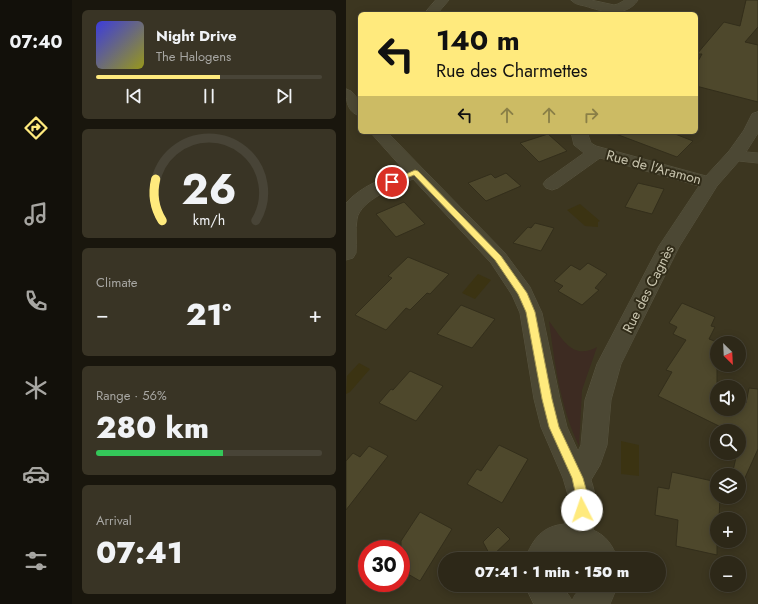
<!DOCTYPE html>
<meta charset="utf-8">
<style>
:root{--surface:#2d2818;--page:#393425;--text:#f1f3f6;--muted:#a7a6a2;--line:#484437;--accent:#ffea7d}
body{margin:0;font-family:Jost,sans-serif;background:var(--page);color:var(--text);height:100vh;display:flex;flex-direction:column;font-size:15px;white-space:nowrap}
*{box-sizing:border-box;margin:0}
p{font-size:13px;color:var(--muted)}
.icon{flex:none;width:22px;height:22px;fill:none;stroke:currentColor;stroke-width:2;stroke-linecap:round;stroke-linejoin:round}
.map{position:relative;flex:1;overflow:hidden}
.details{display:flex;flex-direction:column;gap:10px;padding:10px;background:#19160d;width:274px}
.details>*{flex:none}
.guide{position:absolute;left:12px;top:12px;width:340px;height:122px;border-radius:6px;box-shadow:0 2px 10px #0003,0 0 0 1px var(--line);background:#ffea7d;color:#111;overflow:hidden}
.needle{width:26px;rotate:156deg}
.buttons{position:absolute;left:364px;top:336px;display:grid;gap:8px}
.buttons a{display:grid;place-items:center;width:36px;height:36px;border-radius:50%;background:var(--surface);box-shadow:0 2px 10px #0003,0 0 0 1px var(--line);font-size:20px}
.speed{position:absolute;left:12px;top:540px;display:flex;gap:8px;font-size:20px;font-weight:700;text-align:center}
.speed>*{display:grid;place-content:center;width:52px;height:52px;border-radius:50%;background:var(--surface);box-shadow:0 2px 10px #0003,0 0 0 1px var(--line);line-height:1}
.speed .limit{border:6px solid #d22;background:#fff;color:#111}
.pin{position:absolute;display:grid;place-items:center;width:34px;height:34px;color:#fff;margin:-17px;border:2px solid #fff;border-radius:50%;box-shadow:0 1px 4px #0007}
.me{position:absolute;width:44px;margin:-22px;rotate:356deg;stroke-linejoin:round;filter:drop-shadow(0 0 3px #0008)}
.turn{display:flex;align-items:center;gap:14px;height:84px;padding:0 12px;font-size:18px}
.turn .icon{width:52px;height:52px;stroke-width:2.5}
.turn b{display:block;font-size:28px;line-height:34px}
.lanes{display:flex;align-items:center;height:38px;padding:0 12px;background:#0003;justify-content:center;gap:20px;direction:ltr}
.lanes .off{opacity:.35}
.big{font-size:30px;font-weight:800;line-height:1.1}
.details .tile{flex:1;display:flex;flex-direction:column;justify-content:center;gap:6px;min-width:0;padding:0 14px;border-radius:6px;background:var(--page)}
.details .dial{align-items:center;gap:0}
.dial svg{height:104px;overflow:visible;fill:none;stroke:var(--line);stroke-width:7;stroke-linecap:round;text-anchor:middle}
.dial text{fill:var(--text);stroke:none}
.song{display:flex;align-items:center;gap:12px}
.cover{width:48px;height:48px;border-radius:6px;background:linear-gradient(135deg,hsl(240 70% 55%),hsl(60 70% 35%))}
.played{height:4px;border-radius:2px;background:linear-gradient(90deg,var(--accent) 55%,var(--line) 55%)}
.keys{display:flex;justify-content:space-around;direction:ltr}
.heat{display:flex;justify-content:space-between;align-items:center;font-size:22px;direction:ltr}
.charge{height:6px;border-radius:3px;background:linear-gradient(90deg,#34c759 56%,var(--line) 0)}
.trip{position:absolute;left:92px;top:552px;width:228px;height:40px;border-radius:20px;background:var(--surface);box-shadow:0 2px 10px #0003,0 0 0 1px var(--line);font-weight:800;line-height:40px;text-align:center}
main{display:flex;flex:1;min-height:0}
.menu{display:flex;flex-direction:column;width:72px;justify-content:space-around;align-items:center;background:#12100a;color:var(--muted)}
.menu .icon{width:28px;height:28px}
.menu .selected{color:var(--accent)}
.menu b{font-size:18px;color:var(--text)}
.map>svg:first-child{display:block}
.green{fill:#3d2b22}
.water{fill:#3b3312}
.building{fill:#4e482c;stroke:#332e1b}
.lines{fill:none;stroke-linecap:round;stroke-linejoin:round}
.minor-casing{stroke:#585440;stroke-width:1}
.minor{fill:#4c4834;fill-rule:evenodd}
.route{fill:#ffea7d;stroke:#a69851}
.labels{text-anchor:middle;stroke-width:4;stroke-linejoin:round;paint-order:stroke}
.street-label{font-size:14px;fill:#c8c4ae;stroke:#312c19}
</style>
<main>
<nav class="menu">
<b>07:40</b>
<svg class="icon selected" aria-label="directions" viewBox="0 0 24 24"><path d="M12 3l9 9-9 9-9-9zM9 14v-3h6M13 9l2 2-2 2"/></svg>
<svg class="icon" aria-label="music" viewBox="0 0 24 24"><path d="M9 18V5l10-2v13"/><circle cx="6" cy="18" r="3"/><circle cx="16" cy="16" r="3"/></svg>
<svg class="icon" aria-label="phone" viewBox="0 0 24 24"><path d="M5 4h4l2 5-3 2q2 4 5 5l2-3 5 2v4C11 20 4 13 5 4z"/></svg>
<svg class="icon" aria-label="climate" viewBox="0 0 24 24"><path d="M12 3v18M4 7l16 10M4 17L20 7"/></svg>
<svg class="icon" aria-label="car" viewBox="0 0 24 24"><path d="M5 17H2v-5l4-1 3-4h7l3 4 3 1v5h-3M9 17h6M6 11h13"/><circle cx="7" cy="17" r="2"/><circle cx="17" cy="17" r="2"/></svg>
<svg class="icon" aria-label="filters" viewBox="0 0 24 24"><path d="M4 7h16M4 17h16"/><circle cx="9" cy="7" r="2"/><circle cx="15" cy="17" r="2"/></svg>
</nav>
<section class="details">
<div class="tile">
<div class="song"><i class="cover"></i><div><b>Night Drive</b><p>The Halogens</p></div></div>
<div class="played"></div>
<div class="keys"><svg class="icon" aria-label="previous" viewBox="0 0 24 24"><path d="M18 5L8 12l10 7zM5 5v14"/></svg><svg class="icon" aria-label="pause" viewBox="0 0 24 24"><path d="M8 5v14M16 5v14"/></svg><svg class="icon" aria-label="next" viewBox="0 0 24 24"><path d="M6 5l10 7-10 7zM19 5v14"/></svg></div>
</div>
<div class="tile dial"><svg viewBox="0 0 100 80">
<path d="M14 69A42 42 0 1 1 86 69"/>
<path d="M14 69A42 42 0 0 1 9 37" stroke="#ffea7d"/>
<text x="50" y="56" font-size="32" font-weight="700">26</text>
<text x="50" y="72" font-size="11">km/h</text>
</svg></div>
<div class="tile"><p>Climate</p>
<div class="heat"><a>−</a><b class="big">21°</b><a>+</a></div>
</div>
<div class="tile"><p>Range · 56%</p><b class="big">280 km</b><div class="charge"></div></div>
<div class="tile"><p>Arrival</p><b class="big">07:41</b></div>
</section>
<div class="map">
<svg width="412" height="604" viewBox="0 0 412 604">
<rect width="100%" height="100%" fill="#3c3620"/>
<path class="green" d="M203,321C216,338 226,361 251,347L236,390L233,446C214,406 209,365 203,321Z"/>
<path class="water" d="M234,204L254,221L252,222V227L239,226L221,210Z
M132,274L145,280L129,299L116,293Z
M13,363L24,369L4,392L0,394L1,376Z
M275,441L293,445V476L275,474Z"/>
<path class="building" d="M400,0H412V27L399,42L412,45V102L350,86V65L356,54H351L378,22L394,26Z
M271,132H324L347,141L331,157L270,134Z
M202,134L221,151L193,162L174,143Z
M160,173L175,186L140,201L122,183L145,174L149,178Z
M292,183L318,189L306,214L279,207Z
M58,202L79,224L50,237L30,214Z
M189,223L208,228L195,251L167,243L182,227L185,228Z
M62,257L103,274L84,294L81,293L64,310L60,308L40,330L9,315L46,278L42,276Z
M242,263L261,274L249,288L253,290L236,305L212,291L217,286L208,281L225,265L234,270Z
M336,303L369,317L365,326L369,327L363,339L371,342V409H393V400L400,403L403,388L412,389V449L393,491V475H386L391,453H393L395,431H383L312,396L326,372L320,370L340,340L327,334L331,327L323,323Z
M115,305L149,319L126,348L91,334Z
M64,371L97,386L70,421L33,403L45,389L47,390Z
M153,445L182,459L156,503L121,484L131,469L135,471Z
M23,446L42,456L0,510V461L7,453L14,457Z
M326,472L371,482V497H374L373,519H371V555L330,546L332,520L309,515L312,487L323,489Z
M74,512L106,529L74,581L55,570V541Z
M152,527L164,539L145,557L137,542Z"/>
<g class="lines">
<defs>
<path id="minor" d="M90,0H103L91,14H78Z
M225,0H245L268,5L272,4L279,0H292C280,18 257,12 239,6C234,5 228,4 225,0Z
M0,89L5,91L14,101V116C1,112 0,101 0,89Z
M412,112V133L400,152L412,153V163L393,161L371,186L333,247L275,364L265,400L261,445L254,465L245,480C251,497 251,513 247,530C261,536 266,545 272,559H239C229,551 220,550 210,559H179C187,539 196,526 219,524L222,495L217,478L195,427L188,399L174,313L166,295L145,263L67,179C51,186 14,200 11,219C9,230 11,242 10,253L7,258L0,260V203C15,186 38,178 58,170L24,132H41L159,253L184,287L196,313L214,399L221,427L232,451L235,445L239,400L251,364L313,246L353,186L254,158L212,188L206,190L200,188L197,184L200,180L238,153L228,145L225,132H241L245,143L250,146L360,176L383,151L398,130L406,114Z
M179,585C198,585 217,580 226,601C234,580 253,585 272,585L264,604H188Z"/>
</defs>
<use href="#minor" class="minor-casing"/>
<use href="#minor" class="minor"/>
</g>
<path class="route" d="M69,170L72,171L155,256L181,293L189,312L206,399L213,427L237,478L242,496V510L240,514L236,515L232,514L230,510V496L226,478L203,427L196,399L180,312L172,294L149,260L68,175L46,184L43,182Z"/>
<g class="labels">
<g class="street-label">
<text transform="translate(308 167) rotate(15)" y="5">Rue de l'Aramon</text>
<text transform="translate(302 289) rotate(-63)" y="5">Rue des Cagnès</text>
</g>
</g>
</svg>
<div class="buttons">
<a><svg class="needle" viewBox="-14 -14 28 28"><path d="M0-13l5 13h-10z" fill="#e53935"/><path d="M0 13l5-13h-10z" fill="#a7a6a2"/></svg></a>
<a><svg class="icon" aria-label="sound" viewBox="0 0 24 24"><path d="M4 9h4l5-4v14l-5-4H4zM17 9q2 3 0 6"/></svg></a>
<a><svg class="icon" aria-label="search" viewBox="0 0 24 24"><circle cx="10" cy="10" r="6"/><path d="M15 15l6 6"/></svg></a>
<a><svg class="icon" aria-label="layers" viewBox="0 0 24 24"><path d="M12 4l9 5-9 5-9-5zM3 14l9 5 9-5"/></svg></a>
<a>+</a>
<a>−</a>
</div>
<div class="speed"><div class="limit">30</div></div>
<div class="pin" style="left:46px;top:182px;background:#d93025"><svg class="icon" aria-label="arrive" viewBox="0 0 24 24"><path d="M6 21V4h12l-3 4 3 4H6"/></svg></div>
<svg class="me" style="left:236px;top:510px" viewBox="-20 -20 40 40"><circle r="19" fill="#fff"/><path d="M0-13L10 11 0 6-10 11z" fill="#ffea7d"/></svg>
<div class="trip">07:41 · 1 min · 150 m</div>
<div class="guide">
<div class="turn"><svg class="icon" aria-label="left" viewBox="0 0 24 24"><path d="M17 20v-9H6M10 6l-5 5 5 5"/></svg><div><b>140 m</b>Rue des Charmettes</div></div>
<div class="lanes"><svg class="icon" aria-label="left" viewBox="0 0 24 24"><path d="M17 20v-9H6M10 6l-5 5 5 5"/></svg><svg class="icon off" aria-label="ahead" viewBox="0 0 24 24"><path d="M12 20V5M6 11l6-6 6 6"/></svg><svg class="icon off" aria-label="ahead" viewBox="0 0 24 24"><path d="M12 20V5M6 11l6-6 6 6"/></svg><svg class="icon off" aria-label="right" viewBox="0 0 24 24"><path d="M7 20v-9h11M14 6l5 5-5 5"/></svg></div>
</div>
</div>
</main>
